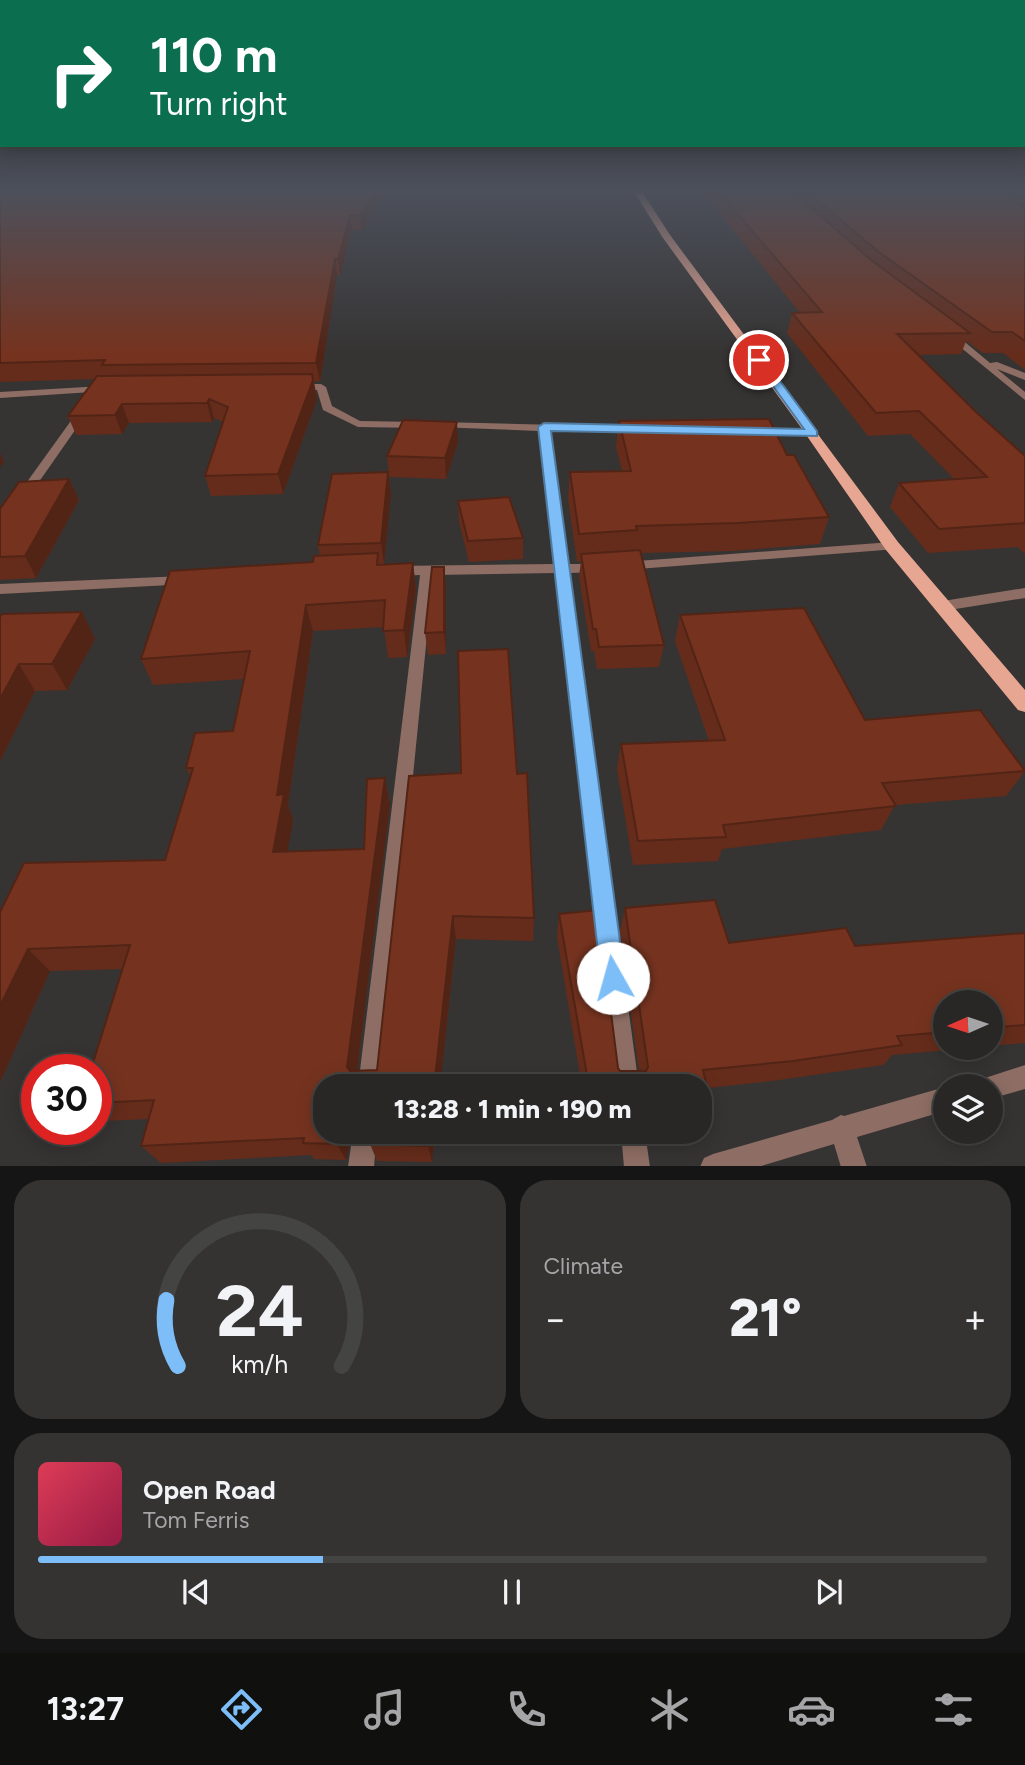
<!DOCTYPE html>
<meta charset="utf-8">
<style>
:root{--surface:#282726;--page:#343332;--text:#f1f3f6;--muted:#a5a5a7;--line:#444443;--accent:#7dbef9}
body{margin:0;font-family:Figtree,sans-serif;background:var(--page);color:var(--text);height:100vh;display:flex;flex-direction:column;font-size:26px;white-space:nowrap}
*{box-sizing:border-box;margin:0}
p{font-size:23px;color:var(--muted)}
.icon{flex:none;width:38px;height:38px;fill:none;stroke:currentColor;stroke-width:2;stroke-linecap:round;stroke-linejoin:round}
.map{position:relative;height:1166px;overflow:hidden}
.side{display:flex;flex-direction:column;gap:14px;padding:14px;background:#161515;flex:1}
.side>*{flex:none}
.guide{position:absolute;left:0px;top:0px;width:1026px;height:147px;box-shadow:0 4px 18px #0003,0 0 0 2px var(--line);background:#0b6e4f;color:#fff;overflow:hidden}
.needle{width:46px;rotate:267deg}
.buttons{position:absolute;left:933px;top:990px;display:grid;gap:14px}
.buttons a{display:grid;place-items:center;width:70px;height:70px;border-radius:50%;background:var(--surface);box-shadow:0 4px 18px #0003,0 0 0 2px var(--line);font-size:35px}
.speed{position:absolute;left:21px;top:1054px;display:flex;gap:14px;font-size:35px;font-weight:700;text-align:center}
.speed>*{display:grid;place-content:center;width:91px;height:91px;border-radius:50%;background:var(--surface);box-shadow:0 4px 18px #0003,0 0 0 2px var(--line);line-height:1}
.speed .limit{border:10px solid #d22;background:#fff;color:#111}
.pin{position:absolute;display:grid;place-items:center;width:60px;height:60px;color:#fff;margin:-30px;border:4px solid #fff;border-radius:50%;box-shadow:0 2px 7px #0007}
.me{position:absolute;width:77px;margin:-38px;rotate:353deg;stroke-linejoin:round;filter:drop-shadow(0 0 5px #0008)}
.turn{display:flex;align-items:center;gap:24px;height:147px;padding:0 35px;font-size:32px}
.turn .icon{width:91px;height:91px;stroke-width:2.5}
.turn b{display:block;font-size:49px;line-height:60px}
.big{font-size:52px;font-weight:800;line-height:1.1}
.side .widget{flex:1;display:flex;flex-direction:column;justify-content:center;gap:10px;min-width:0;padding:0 24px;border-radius:28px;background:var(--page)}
.side .dial{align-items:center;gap:0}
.dial svg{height:182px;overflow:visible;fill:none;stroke:var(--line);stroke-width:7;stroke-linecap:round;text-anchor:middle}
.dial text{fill:var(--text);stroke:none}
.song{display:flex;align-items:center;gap:21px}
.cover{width:84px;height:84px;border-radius:10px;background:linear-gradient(135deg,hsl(350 70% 55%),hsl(340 70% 35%))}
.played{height:7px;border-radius:4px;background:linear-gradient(90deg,var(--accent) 30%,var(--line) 30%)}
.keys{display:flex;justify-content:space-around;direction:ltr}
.heat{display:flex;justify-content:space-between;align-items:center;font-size:38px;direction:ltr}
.side .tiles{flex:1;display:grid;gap:14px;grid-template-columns:1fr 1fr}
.widget:last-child{grid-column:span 2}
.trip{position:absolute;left:313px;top:1074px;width:399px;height:70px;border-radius:28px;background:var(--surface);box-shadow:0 4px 18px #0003,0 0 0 2px var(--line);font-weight:800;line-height:70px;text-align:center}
.tabs{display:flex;height:112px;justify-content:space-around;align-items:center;background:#10100f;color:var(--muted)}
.tabs .icon{width:49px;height:49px}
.tabs .on{color:var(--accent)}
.tabs b{font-size:32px;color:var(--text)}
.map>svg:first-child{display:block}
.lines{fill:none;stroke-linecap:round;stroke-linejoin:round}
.street{fill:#8e6e64;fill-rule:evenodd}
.primary{fill:#e7a692;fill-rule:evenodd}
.wall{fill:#652c1b}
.shaded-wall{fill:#522416}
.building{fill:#75331f;stroke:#522416;stroke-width:2}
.route{fill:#7dbef9;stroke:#517ca2;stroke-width:2}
</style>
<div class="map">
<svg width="1025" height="1167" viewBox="0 0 1025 1167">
<rect width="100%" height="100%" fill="#363433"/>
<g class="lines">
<path class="street" d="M948,333H954L990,363L997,362L1025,373V380L997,369L1025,392V400L948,337Z
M321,384L326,387L332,406L360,421L420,422L425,425L420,428L358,427L323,410L317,390H295L290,387L295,384Z
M103,386L107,387V391L0,398V392Z
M82,410L87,413L27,499H19L17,496L19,493L78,411Z
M440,422L637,427L642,430L637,433L550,431L568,564H597L604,568L597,572L569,573L639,1087H615L555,573L433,575L382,1087H358L420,575L397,576L390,571L397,566L554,564L539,431L436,427L435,425Z
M758,429L813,430L819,433L813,436L754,434L753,432Z
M892,542L899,546L897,549L624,570L617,566L624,562Z
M184,576L189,578L191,581L189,584L0,594V584Z
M1025,588V598L943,611L936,606L943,601Z
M1025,1065V1089L990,1099V1087H978L982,1079Z
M945,1087V1111L857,1137L867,1167H841L834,1144L758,1167H700L704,1158L713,1154L832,1120L841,1115L844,1116Z
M353,1132H377L374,1167H348Z
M621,1132H645L650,1167H624Z"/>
<path class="primary" d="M633,190H641L670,235L898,542L1025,690V712L1018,710L886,550L800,426L663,238Z"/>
</g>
<path class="wall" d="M0,190H387L362,230H352L340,275H337L320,381H314L317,399L283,494L211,496L205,476L223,422L214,418L212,422L129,423L122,434L76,435L68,416L95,379L0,382Z
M701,190H1000L1025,201V370L1003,353H983L966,341L961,354L918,355L976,412L1025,456V554L1018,547L928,553L890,507L899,483L954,479L910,434L868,436L787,333L792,313H800Z
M619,421L787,455L829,517L820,544L732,551L641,553L664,645L659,667L597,669L594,651H591L579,576L581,561L577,562L568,499L570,472L622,471L616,447Z
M458,442L446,479L389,477L387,456Z
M69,479L79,500L36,578L0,580V509Z
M391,493L384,564L413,563L416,590L407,657L388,658L384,627L313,631L288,805L293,820L287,852L364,849L385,778L390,804L357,1070H377L517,774L534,918L533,941L456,939L440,1087H326L352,1132L346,1160L314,1159L311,1155L161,1163L141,1146L149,1119L102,1121L96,1116V1069L123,969L50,971L0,1082V912L165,860L191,777L186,768L233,731L244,679L153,685L141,659L313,562L320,556L318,545Z
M458,501L523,538V559L469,562L459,522Z
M444,567L446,588V654L428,655L425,633Z
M82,612L95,639L67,690L35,691L0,761L2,614Z
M680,615L865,720L1025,771L1006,796L895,805L881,830L722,849L718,861L633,865L617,769L621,744L709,741L675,641Z
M625,908L729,943L855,946L1025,933V1043L990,1046V1003H945V1048H970L892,1055L883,1065L779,1080L708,1088L713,1111L703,1128L700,1129V1087H582L557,937L559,914L618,1068L620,1071H639L620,932Z
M370,1132H435L432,1162L377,1161L370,1144Z
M589,1132H621L619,1137L590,1140Z
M647,1132H668L648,1134Z"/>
<path class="shaded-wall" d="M377,190H387L362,230L360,215Z
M350,215L352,230L340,275L338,259Z
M335,259L337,275L320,381L316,363Z
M313,380L317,399L283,494L278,474Z
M209,399L214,418L212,422L207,403Z
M122,404L129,423L122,434L115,415Z
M457,422L458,442L446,479L445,458Z
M0,453L4,462L0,467Z
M388,472L391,493L384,564L381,543Z
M69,479L79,500L36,578L25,556Z
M413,563L416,590L407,657L404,630Z
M444,567L446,588V654L444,632Z
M306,605L313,631L288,805L293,820L283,877L273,852L277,795Z
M82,612L95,639L67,690L52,664Z
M19,664L35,691L0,761V699Z
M385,778L390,804L355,1087L347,1067Z
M453,916L456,939L440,1087H434Z
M28,949L50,971L0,1082V1006Z
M340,1132H352L346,1160L337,1144Z
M429,1132H435L432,1162L428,1146Z"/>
<path class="building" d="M0,190H377L360,215H350L338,259H335L316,363L102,365L105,360L0,363Z
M717,190H791L871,260L970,333L897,334L976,412L1025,456V523L939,529L899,483L987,477L919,411L876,413L792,313L822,312Z
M805,190H1000L1025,201V204H1019L1025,208V341L1012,332H992L880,253Z
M312,374L313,380L278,474L205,476L228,407L209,399L207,403L122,404L115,415L68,416L97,376Z
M769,419L787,455H794L829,517L738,523L636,526L637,530L579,534L570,472L631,471L619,421Z
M403,420L457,422L445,458L387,456Z
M388,472L381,543L318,545L332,474Z
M69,479L25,556L0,557V509L19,482Z
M509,497L523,538L468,541L458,501Z
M640,550L664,645L599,647L596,629H593L581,554Z
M378,553L377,565L413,563L404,630L383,631L385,600L306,605L277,795L284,794L273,852L364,849L367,779L385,778L347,1067L350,1071L377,1070L409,776L461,773L458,651L508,649L517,774L527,773L534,918L453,916L434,1087H326V1132H340L337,1144L303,1143L304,1138L141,1146L154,1100L96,1103V1069H91L130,945L28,949L0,1006V912L24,863L165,860L193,768H186L195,733L233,731L250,651L141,659L170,571L313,562L314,556Z
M432,567H444V632L425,633Z
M804,608L865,720L980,710L1025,771L882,783L896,806L723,825L726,837L638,841L621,744L725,740L680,615Z
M82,612L52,664H19L0,699V617L2,614Z
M715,900L729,943L846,928L855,946L1025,933V1025L990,1028V1003H945V1032L897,1036L902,1045L793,1061L703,1070L713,1111L700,1112V1087H589L559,914L598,910L618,1068L620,1071H646L648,1067L625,908Z
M370,1132H429L428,1146L370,1144Z"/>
<linearGradient id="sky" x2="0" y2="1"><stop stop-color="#1e1d1c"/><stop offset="0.54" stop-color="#4c505b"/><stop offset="1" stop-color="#4c505b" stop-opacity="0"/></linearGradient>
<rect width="1025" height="353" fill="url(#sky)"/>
<path class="route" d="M755,358H763L817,431V436L551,431L625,978L622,987L613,991L604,987L601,978L538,427L544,423L804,429L754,360Z"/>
</svg>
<div class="buttons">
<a><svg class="needle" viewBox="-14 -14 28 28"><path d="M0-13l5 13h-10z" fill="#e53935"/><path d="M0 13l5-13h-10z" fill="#a5a5a7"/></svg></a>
<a><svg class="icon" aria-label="layers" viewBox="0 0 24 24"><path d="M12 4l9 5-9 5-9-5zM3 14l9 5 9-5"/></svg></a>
</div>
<div class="speed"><div class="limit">30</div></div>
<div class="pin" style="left:759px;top:360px;background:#d93025"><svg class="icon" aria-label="arrive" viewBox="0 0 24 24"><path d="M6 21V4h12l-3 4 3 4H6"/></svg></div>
<svg class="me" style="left:613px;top:978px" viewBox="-20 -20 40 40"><circle r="19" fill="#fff"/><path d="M0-13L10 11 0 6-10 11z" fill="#7dbef9"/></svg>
<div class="trip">13:28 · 1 min · 190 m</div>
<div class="guide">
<div class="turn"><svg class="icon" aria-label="right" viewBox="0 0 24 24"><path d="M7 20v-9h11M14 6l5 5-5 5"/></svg><div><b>110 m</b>Turn right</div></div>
</div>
</div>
<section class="side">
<div class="tiles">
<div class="widget dial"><svg viewBox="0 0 100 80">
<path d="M14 69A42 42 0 1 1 86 69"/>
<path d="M14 69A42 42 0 0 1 9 40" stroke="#7dbef9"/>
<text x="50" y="56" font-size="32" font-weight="700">24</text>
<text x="50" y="72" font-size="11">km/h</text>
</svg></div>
<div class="widget"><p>Climate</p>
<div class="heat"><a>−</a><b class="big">21°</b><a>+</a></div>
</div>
<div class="widget">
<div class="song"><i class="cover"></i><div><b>Open Road</b><p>Tom Ferris</p></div></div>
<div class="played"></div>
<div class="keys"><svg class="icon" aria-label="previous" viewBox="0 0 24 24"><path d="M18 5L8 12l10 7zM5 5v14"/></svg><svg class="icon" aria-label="pause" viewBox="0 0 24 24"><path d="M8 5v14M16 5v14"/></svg><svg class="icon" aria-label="next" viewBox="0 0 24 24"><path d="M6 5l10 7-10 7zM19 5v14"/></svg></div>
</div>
</div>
</section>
<nav class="tabs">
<b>13:27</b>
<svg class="icon on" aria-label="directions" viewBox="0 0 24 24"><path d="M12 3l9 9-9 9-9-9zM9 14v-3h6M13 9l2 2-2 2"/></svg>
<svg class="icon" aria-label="music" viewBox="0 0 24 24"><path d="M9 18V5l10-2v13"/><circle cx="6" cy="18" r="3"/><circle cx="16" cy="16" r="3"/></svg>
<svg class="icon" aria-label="phone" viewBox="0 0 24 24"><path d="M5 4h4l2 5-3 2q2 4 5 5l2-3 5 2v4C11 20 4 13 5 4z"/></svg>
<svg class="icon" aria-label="climate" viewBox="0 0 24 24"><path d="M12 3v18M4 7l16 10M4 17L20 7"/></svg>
<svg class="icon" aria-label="car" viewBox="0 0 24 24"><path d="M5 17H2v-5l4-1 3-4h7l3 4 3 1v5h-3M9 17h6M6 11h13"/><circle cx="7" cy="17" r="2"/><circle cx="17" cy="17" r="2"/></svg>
<svg class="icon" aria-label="filters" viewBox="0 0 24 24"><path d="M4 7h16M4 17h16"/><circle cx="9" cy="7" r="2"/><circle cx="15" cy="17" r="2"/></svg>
</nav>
